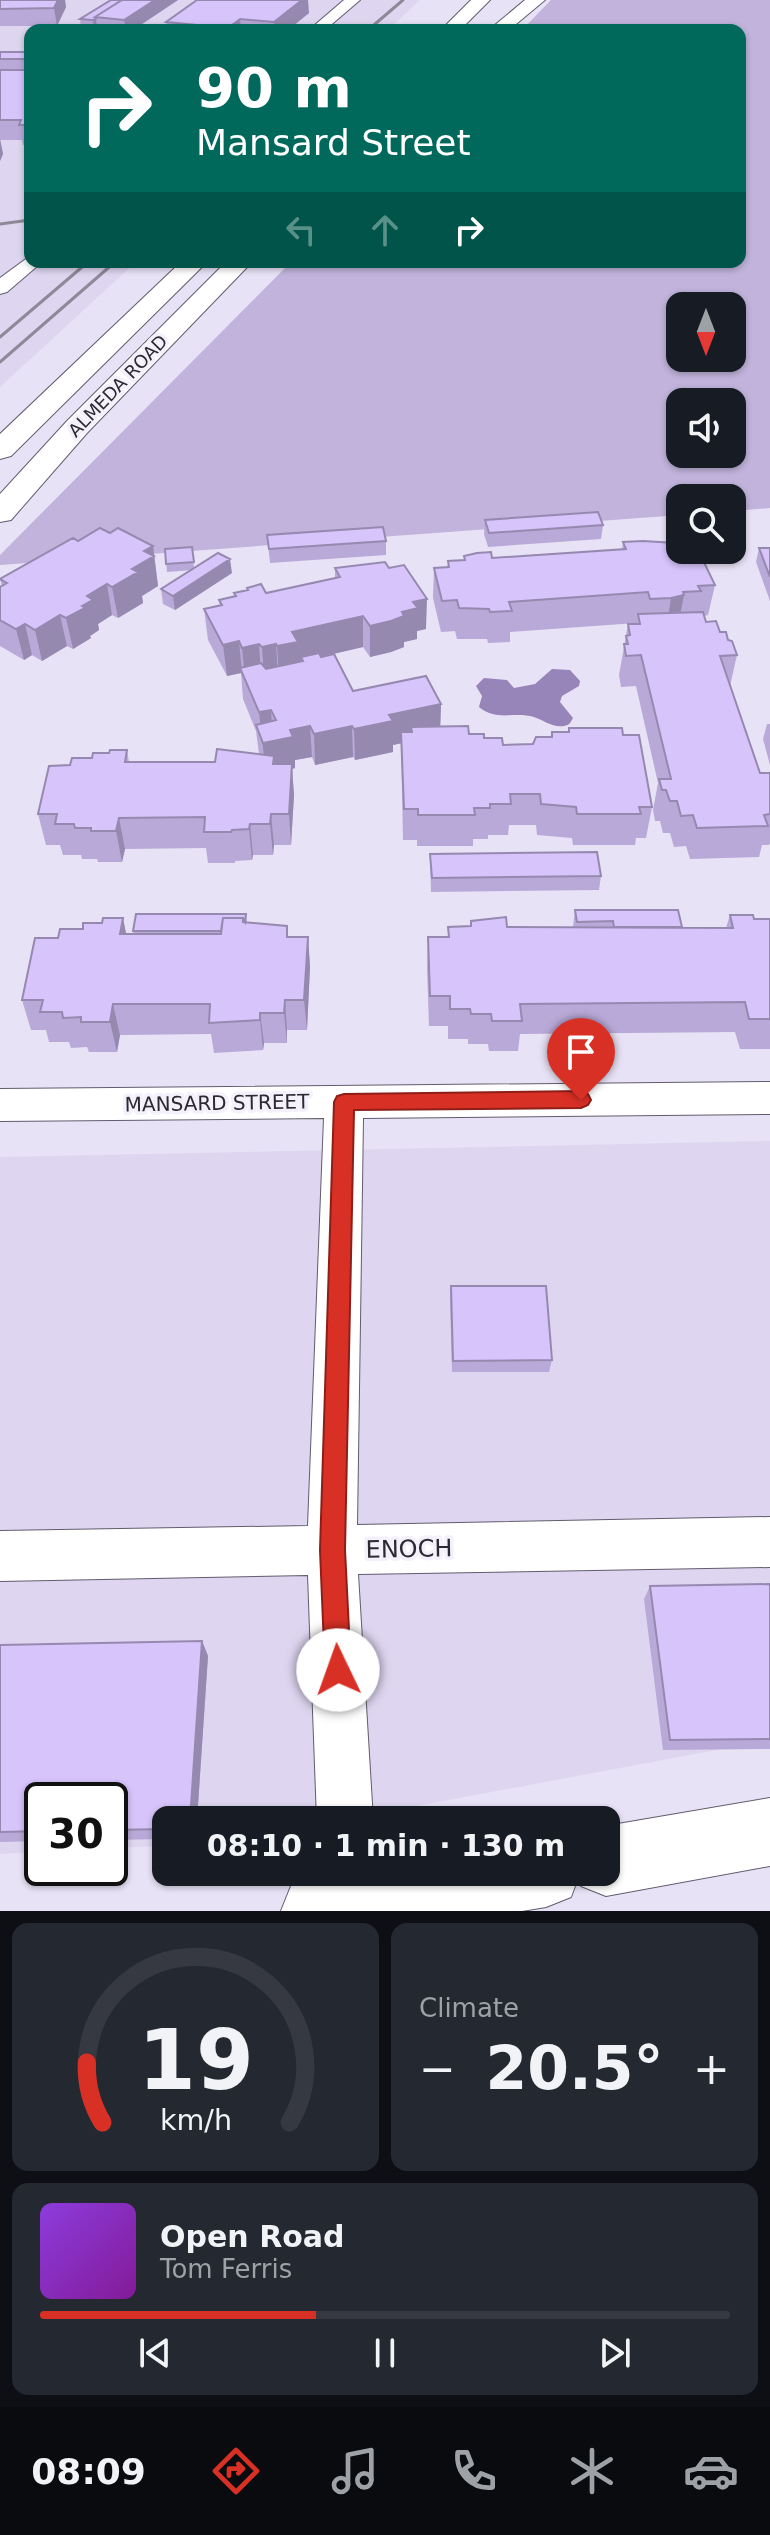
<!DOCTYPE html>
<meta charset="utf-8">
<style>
:root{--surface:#171b24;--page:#242831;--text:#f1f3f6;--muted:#9ea1a6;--line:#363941;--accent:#d93025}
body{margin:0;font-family:"DejaVu Sans",sans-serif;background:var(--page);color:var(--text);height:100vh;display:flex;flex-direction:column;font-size:30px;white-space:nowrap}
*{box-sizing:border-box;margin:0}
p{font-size:26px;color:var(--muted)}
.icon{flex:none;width:44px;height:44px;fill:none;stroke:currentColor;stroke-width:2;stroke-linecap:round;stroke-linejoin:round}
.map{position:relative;height:1911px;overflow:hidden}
.side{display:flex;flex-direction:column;gap:12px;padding:12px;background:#0d0f14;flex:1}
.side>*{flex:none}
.hud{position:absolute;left:24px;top:24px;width:722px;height:244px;border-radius:16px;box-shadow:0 2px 6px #0004;background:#00695c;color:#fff;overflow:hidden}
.needle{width:52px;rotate:180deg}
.controls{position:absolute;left:666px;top:292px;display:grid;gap:16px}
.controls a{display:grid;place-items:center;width:80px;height:80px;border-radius:16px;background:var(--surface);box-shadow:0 2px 6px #0004;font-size:40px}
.speed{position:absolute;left:24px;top:1782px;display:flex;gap:16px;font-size:40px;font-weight:700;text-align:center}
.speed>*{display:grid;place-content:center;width:104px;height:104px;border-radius:50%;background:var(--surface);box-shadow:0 2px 6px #0004;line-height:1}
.speed .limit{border:4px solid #111;border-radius:12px;background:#fff;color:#111}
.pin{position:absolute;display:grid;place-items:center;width:68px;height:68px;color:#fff;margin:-82px -34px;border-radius:50% 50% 50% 0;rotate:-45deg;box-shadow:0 0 8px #0007}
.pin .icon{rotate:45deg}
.me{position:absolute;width:88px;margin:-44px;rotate:357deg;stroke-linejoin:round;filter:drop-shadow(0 0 6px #0008)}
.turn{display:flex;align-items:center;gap:28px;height:168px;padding:0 40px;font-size:36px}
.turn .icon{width:104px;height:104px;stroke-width:2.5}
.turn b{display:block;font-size:56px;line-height:68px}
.lanes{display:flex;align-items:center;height:76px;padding:0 40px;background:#0003;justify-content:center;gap:40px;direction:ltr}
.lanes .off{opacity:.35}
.big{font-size:60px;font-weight:700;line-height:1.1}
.side .tile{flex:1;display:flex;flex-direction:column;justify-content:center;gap:12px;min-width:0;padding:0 28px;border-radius:16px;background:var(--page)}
.side .dial{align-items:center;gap:0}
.dial svg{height:208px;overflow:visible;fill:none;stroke:var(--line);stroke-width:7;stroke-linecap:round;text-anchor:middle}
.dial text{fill:var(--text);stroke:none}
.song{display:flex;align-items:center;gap:24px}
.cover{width:96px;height:96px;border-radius:12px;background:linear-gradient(135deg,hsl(270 70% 55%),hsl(290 70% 35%))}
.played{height:8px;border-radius:4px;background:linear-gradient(90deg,var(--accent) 40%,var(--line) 40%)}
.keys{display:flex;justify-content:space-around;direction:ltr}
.heat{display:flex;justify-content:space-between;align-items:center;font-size:44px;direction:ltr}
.side .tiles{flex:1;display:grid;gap:12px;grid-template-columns:1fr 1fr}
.tile:last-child{grid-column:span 2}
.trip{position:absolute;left:152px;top:1806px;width:468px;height:80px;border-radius:16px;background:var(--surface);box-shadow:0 2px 6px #0004;font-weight:700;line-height:80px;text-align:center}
.dock{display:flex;height:128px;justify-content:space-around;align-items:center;background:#090b0e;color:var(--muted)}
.dock .icon{width:56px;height:56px}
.dock .selected{color:var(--accent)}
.dock b{font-size:36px;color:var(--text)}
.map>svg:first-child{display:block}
.built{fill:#ded5f0}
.green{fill:#c1b3db;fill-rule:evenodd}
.water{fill:#9784b8}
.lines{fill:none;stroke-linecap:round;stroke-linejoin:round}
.street-casing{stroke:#625c6d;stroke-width:2}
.secondary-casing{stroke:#625c6d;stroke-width:2}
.primary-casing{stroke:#625c6d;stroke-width:2}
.street{fill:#fff;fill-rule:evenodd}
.secondary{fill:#fff;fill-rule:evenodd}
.primary{fill:#fff;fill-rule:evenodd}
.rail{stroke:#8d8996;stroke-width:3}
.wall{fill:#b9a9d8}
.shaded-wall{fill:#9689b0}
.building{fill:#d7c4fb;stroke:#9689b0;stroke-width:2}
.route{fill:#d93025;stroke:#8d1f18;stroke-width:2}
.labels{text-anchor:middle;stroke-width:7;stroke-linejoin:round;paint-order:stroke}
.far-street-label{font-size:18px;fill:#2c2a31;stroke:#f4f0fc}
.street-label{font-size:20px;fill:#2c2a31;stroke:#f4f0fc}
.near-street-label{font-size:24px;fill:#2c2a31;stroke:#f4f0fc}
</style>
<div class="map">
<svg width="770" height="1911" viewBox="0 0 770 1911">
<rect width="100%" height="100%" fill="#e8e2f6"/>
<path class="built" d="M0,0H420L388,30H30V262H136L0,387Z
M770,1141V1740L342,1820H166V1846L110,1848V1800H42V1852L0,1854V1157Z"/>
<path class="green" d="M551,0H770V508L732,511V498H680V515L0,565V555L291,262H740V30H522ZM680,306H732V358H680ZM680,402H732V454H680Z"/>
<path class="water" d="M552,669L570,670L580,681L579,686L562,696L560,702L573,718C570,723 570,725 564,726C553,728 543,720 534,717C514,711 497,722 479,707L482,696L476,686L484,678L507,680L514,688L535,684Z"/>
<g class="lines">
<defs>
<path id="street" d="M344,0H360L325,30H309Z
M30,256V262H42L7,292L0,294V278Z
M770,1082V1114L363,1118L357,1525L770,1517V1567L358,1574L373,1820H317L308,1575L0,1581V1531L308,1526L324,1118L0,1121V1089Z"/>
<path id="secondary" d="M770,1798V1866L606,1896L581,1886L578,1878L571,1897L546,1907L522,1911H281L291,1886L316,1876L338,1872H606V1826Z"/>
<path id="primary" d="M471,0H490L460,30H441Z
M525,0H545L509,30H489Z
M181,262H207L11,456L0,459V434Z
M226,262H252L87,433L11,520L0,522V494L67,421Z"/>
</defs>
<use href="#street" class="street-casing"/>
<use href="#secondary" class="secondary-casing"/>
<use href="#primary" class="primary-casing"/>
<use href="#street" class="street"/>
<use href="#secondary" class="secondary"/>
<use href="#primary" class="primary"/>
<path class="rail" d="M368,30L403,0
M0,224L30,220
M0,337L88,262
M0,362L115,262"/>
</g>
<path class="wall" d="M0,0H65L66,7L57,26H0Z
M111,0H178L133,30L81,29L80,19Z
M309,13L288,30H167L166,22Z
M0,52H30V70H0Z
M0,70H30V144L23,145L22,140H0L3,154L0,161Z
M485,520L603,525L601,539L488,547L484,534Z
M110,533L153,546L158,586L142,596L143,603L118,618L112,615L98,624L99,630L90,636L91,638L73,649L67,646L42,661L32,655L24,660L0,646V587L2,586L0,579L78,541Z
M267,535L386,541V555L270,563Z
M623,542L678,548L715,585L708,615L704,616L706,622L720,632L728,640L737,655L730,686L760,773H770V843L769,845H762L759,857L690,859L686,846L674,847L670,833H663L660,821H655L653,810L658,783L636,686L621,687L619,675L628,624L636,623L510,632V642L488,643L487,639H457L455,631L441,632L433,598L434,568L446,567L448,565V561L464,560V556L492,558L622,549Z
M192,547L194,568L232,573L175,610L163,604L161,589L192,570L167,572L165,549Z
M759,548H770V601L756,562Z
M335,568L426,629L417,631V639L404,642V647L391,652L370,657L363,647L324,656L353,691L441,704L440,726L503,745L533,744L551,737L552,732H568L569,728L623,735L652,807L646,838H636L635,845H573L572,838L537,835L536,825H509L508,835H488V839H473V846H417V840H403L401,743L393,745V752L355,760L353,757L315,765L312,757L295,760V768L292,769L294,795L291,845H274L273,855H253L252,860L235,861V863H208L206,848L125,849L122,862H98L97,859H82L81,855H63L60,845H46L38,814L70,765L92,758L127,750L129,762H215L259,754L256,731L243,699L241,673L227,676L208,640L204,609L220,606L219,600L234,597V593L247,590V588L266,593L335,578Z
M767,724H770V765L763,739Z
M430,854L601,876L599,890L431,892Z
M575,910L681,928H726L730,915L754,919H770V1049H740L735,1032L520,1034L518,1051H489L488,1044H468V1039H448V1026H429L427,968L428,937H448V927L470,926L471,921L507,927H573Z
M246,914L247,922L287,926L288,937H308L310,967L307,1030H287V1043H264L263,1050L214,1053L211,1034L120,1035L117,1052H89L87,1047L71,1048L69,1042H49L46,1030H31L22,1000L58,938L102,923L123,918L126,934H134L133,931Z
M451,1286L552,1360L549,1372H452L450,1298Z
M770,1584V1749L663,1750L644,1599L650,1586Z
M202,1641L208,1656L197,1820H166V1839L110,1840V1800H42V1841L0,1842V1645Z"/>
<path class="shaded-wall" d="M58,0H65L66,7L57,26L54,8Z
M155,0H178L133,30H126L124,20Z
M302,0H308L309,13L288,30H275L274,22Z
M96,19L97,29L94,30L93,20Z
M240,19L241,30H228V28Z
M0,139L3,154L0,161Z
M153,546L158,586L142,596L143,603L118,618L112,587L132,569L144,551Z
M230,559L232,573L175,610L173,596Z
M107,584L112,615L98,624L99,630L90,636L91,638L73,649L66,618L82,606L87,596Z
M684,595L678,626L666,629L671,598Z
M427,599L426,629L417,631V639L404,642V647L391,652L370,657V626L402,612L413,602Z
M60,615L67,646L42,661L35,630Z
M363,616V647L303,661L301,657V661L279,677L277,646L292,632Z
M25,624L32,655L24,660L16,629Z
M239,641L242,672L240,668L241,673L227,676L223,645Z
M259,644L261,675L245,679L242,648Z
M276,644L278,675L264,678L262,647Z
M441,704L440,735L393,745V752L355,760L354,729L389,715Z
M271,710L273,741L290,730L310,726L312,757L295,760V768L292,769L294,795L291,845L289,814L266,774L259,712Z
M352,726L353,757L315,765L314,734Z
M271,814L274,845L273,855L270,824Z
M119,818L125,849L122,862L116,831Z
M250,824L253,855L252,860L249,829Z
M123,918L129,949L120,934Z
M308,937L310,967L307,1030L304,1000Z
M285,1000L287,1030V1043L284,1013Z
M113,1004L120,1035L117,1052L110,1022Z
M260,1013L264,1043L263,1050L260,1020Z
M202,1641L208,1656L197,1820H190Z"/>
<path class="building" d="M0,0H58L54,8L0,9Z
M111,0H122L95,17L96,19L93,20L80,19Z
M122,0H155L124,20L95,17Z
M197,0H302L274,22L240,19L228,28L166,22Z
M0,52H30V59H0Z
M0,70H30V125H19L21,120H0Z
M598,512L603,525L489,533L485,520Z
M383,527L386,541L269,549L267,535Z
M100,528L110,533L118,528L153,546L144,551L154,556L132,569L138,572L112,587L107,584L87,596L93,600L82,606L85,608L66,618L60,615L35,630L25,624L16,629L0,620V587L7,583L0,579L73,538L78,541Z
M643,541L676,543L678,548H680V550H698L715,585L698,586L701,591L683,592L684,595L671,598L650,599L648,592L509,602L512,611L490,612L489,609L459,608L457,600L442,601L434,568L449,567L448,561L465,560L464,556L477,553L491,552L492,558L626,549L623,542Z
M192,547L194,562L166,564L165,549Z
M759,548H770V577Z
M218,553L230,559L173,596L161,589Z
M385,562L389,568L404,565L427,599L413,602L418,608L402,612L404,616L391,621L370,626L363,616L292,632L298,642L277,646L276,644L262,647L259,644L242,648L239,641L223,645L204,609L222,605L219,600L236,596L234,593L248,590L247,588L261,584L266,593L340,577L335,568Z
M703,612L706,622L716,621L720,632H726L728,640L732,641L737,655L720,656L760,773H770V814L764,815L768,826L697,828L693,815L681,816L677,801H670L666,790H662L659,779H671L641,655L626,656L624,644H628L626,636L630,635L628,624H640L638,614Z
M319,653L321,657L334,654L353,691L426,676L441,704L389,715L393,721L354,729L352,726L314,734L310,726L290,730L293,737L263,743L256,725L276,720L271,710L259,712L240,668L261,663L266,669L303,661L301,657Z
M468,726L469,734H484V738H502L503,745L533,744L536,737H552V732H569V728H622L623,735H639L652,807H639L641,814H577L576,807L541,804L540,794H510L511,804H490V808H474L475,815H418V809H404L401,732H412L411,727Z
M217,749L274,756L273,764H292L289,814H271L270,824H250L249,829L232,830L231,832H204L205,817L119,818L116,831H91V828H75L74,824H55L57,814H38L49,766L70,765L72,758H92L93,753H109L110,750H127L125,762H215Z
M597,852L601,876L432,878L430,854Z
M575,910H678L682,927H614L613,921L577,922Z
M136,914H246L245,922L243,918H223L221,931H133Z
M730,915H753L754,919H770V1019H749L745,1002L520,1004L522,1021H492L491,1014H471L470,1009H450V996H430L428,937H449L448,927L471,926V921L506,917L507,927L733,928Z
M103,918H123L120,934H221L223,918H243V922L287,926V937H308L304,1000H285L284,1013H260V1020L209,1023L210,1004H113L110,1022H81V1017L63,1018L62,1012H40L43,1000H22L35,938H58L60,929H83V923H102Z
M451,1286H546L552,1360L453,1361Z
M770,1584V1739L670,1740L650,1586Z
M202,1641L190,1820H166V1829L110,1830V1800H42V1831L0,1832V1645Z"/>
<path class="route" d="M581,1091L588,1094L591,1100L588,1105L581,1108L354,1110L345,1550L351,1670L347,1680L338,1683L329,1680L325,1670L320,1550L334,1102L337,1096L344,1094Z"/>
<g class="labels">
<g class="far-street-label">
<text transform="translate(118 386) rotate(-46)" y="6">ALMEDA ROAD</text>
</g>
<g class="street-label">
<text transform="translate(217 1103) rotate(-1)" y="7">MANSARD STREET</text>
</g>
<g class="near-street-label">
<text transform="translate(409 1549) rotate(-1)" y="8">ENOCH</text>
</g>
</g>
</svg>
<div class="controls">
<a><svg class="needle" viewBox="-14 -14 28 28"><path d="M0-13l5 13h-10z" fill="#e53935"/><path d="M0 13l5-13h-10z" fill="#9ea1a6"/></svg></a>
<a><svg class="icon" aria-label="sound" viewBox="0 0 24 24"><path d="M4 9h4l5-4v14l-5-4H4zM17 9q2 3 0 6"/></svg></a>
<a><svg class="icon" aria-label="search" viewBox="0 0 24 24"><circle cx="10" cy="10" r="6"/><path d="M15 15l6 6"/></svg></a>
</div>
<div class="speed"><div class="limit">30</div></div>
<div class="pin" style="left:581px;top:1100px;background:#d93025"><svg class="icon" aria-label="arrive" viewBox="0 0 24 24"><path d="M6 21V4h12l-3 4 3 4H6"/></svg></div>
<svg class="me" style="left:338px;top:1670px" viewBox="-20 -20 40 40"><circle r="19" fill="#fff"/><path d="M0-13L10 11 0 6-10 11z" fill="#d93025"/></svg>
<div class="trip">08:10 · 1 min · 130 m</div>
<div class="hud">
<div class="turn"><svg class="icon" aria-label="right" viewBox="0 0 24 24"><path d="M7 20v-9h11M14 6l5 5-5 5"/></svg><div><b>90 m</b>Mansard Street</div></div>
<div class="lanes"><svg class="icon off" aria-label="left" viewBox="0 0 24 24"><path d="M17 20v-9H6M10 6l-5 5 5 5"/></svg><svg class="icon off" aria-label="ahead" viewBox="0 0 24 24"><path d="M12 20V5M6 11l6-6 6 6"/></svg><svg class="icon" aria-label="right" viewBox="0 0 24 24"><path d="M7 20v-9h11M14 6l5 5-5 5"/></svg></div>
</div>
</div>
<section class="side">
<div class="tiles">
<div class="tile dial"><svg viewBox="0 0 100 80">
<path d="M14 69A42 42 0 1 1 86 69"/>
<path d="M14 69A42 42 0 0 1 8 46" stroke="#d93025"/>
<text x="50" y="56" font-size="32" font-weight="700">19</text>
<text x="50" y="72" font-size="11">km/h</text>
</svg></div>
<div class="tile"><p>Climate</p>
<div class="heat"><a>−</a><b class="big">20.5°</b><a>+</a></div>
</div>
<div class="tile">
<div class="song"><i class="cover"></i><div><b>Open Road</b><p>Tom Ferris</p></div></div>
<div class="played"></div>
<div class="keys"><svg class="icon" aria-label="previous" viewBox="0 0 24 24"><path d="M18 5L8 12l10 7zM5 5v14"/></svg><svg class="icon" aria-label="pause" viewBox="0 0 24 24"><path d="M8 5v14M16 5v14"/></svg><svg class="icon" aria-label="next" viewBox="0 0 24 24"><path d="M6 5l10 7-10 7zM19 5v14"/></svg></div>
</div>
</div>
</section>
<nav class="dock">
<b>08:09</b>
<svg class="icon selected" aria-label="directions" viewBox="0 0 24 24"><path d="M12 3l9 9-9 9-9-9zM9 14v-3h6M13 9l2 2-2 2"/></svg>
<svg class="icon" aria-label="music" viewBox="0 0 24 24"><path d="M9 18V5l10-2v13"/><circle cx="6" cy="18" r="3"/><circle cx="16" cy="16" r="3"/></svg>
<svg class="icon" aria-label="phone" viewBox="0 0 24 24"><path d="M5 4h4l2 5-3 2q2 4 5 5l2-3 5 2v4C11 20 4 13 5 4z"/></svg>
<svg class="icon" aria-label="climate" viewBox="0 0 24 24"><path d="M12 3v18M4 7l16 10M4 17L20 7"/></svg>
<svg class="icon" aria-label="car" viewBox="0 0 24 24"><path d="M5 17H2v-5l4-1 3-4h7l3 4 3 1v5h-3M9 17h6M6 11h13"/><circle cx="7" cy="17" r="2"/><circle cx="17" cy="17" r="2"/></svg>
</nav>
